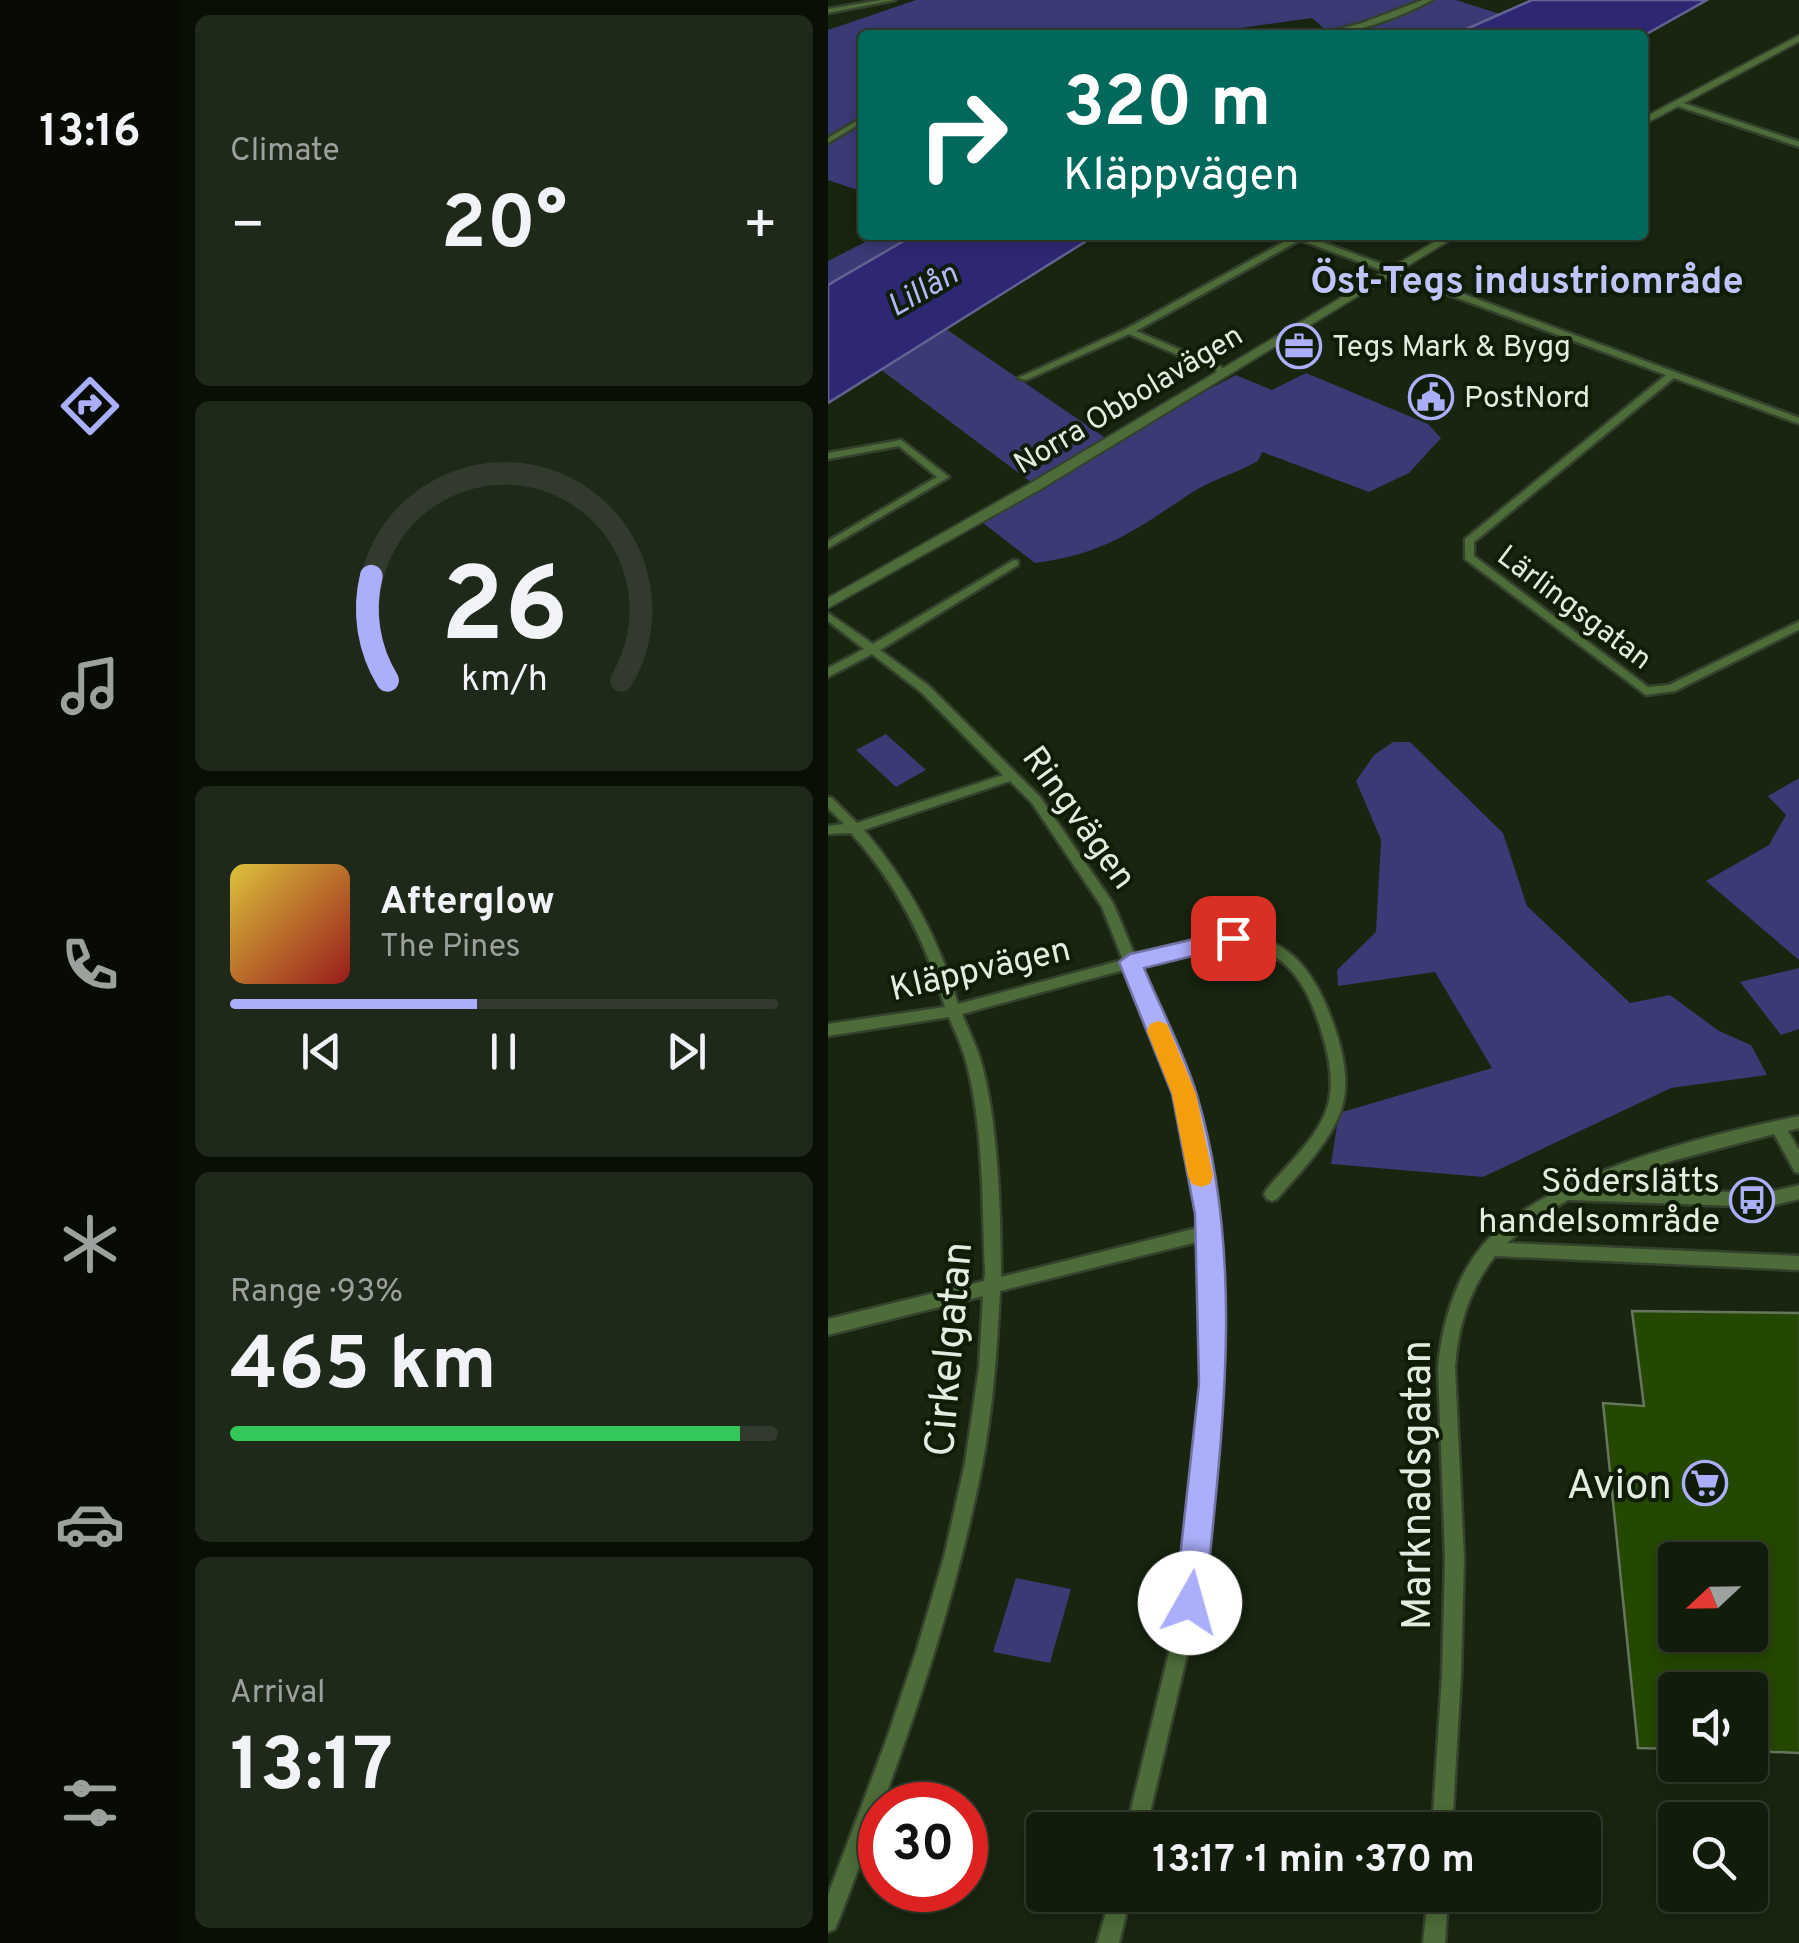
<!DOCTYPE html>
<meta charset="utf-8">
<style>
:root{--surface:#121c0b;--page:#1f2919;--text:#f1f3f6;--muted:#9ca19d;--line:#313a2c;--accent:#abaffb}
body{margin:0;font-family:Overpass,sans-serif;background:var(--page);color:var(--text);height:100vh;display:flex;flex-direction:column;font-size:38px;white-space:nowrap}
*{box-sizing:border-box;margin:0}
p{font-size:32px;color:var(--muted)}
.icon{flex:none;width:55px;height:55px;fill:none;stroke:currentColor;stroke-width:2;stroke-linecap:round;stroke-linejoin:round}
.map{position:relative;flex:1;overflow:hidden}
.sheet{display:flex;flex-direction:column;gap:15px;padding:15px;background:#0a0f06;width:648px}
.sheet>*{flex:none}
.hud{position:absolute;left:30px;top:30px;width:790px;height:210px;border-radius:10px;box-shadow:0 5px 15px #0003,0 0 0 2px var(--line);background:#00695c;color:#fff;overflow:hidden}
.needle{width:65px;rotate:248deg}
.tools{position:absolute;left:830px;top:1542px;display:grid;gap:20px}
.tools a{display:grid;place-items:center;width:110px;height:110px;border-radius:10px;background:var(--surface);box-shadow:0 5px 15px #0003,0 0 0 2px var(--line);font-size:50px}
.speed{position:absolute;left:30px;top:1782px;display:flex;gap:20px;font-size:50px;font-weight:700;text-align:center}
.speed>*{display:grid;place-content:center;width:130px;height:130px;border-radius:50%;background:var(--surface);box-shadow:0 5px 15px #0003,0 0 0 2px var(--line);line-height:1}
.speed .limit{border:15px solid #d22;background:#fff;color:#111}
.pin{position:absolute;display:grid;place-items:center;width:85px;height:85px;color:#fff;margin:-42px;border-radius:20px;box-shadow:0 5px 15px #0006}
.me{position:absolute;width:110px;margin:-55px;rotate:7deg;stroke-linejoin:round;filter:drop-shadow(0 0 8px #0008)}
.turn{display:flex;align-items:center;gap:35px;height:210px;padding:0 40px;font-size:45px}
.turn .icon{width:130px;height:130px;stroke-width:2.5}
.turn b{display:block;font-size:70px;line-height:85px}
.big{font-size:75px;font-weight:700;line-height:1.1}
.sheet .widget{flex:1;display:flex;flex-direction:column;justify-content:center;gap:15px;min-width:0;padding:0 35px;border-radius:15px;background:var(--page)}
.sheet .dial{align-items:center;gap:0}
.dial svg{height:260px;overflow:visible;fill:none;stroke:var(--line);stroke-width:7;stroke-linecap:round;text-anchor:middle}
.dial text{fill:var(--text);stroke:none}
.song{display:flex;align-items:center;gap:30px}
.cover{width:120px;height:120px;border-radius:15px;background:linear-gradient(135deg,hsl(50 70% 55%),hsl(0 70% 35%))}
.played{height:10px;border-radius:5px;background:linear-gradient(90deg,var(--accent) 45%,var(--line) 45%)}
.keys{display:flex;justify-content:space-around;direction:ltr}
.heat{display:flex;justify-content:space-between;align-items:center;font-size:55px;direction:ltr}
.charge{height:15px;border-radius:8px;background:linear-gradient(90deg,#34c759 93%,var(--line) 0)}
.trip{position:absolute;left:198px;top:1812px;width:575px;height:100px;border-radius:10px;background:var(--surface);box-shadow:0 5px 15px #0003,0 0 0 2px var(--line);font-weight:700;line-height:100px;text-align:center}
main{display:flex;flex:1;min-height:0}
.tab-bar{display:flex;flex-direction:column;width:180px;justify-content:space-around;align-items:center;background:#070b04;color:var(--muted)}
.tab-bar .icon{width:70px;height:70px}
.tab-bar .on{color:var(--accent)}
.tab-bar b{font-size:45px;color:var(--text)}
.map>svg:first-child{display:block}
.green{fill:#3a3a75}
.water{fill:#2e2874;stroke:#646394;stroke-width:2.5}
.building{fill:#244701;stroke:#66765c;stroke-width:2.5;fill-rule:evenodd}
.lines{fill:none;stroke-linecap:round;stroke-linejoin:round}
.minor-casing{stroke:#34412c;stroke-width:5}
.tertiary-casing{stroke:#34412c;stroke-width:4}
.minor{fill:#4d6c39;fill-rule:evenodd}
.tertiary{fill:#4d6c39;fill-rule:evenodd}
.route{fill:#abaffb;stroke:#6f72a3;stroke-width:2.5}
.slow{fill:#f59e0b}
.labels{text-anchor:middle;stroke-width:8;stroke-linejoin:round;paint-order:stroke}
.far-poi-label{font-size:30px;fill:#e3ecde;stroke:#0f1c06;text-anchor:start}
.far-street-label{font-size:30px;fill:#e3ecde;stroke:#0f1c06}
.far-water-label{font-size:32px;font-style:italic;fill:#b2b7f9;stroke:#0f1c06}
.street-label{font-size:35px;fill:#e3ecde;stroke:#0f1c06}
.poi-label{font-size:35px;fill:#e3ecde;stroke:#0f1c06;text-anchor:end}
.far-district-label{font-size:38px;font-weight:bold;fill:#bfc4fd;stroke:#0f1c06}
.near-street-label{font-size:42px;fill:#e3ecde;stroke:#0f1c06}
.near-poi-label{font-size:42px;fill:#e3ecde;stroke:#0f1c06;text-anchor:end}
</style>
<main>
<nav class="tab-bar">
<b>13:16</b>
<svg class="icon on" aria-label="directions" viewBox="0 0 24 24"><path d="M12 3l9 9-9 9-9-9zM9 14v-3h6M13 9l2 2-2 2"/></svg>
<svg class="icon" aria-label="music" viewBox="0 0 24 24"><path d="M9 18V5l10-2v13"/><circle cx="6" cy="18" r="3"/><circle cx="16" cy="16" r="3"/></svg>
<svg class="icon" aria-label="phone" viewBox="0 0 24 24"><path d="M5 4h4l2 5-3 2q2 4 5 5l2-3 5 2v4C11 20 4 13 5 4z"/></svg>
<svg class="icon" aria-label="climate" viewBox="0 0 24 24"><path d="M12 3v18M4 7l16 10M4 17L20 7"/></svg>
<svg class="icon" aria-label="car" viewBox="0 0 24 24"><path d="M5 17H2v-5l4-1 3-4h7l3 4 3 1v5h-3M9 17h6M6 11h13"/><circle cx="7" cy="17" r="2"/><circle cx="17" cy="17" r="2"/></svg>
<svg class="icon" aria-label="filters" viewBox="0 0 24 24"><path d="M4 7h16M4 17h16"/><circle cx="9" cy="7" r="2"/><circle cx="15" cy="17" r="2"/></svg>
</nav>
<section class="sheet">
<div class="widget"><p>Climate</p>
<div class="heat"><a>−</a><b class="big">20°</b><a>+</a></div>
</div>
<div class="widget dial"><svg viewBox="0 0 100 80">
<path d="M14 69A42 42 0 1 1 86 69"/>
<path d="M14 69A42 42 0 0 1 9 37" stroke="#abaffb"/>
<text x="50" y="56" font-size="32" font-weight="700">26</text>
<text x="50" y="72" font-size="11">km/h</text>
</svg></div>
<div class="widget">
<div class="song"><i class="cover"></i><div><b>Afterglow</b><p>The Pines</p></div></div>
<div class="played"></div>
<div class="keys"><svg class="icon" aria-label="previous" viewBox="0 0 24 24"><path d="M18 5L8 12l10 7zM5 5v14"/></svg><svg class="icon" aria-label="pause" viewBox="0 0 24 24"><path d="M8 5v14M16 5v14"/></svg><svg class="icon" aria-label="next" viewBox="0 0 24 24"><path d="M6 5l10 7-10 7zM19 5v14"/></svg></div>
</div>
<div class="widget"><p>Range · 93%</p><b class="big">465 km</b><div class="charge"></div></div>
<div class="widget"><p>Arrival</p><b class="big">13:17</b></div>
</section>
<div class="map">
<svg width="972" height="1943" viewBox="0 0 972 1943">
<rect width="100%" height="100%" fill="#18250f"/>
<path class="green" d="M88,0H628L672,14L625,35H503L484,18L363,35H35V192L0,180V30Z
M51,235H86L0,285V261Z
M115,327L282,441L408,375L444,390L478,373L600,424L613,438L581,473L541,492L434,452L430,461C407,474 382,480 360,495C305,532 275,554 207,563L155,523L212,489L52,369Z
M58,734L98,770L68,787L28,750Z
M565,742H582L675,833L699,906L802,1003L842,995L891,1031L923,1045L939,1075L843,1088L655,1177L503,1164L511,1113L664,1068L607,972L510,986L509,970L548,932L553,840L528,781L546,755Z
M971,778V960L878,881L941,845L958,815L940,796Z
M971,968V1029L953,1035L912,982Z
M188,1578L243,1589L222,1663L165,1652Z"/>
<path class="water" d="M704,0H879L815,36L625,35Z
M86,235H268L0,403V285Z"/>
<path class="building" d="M804,1311L972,1313V1753L922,1751V1690H848V1749L810,1748L775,1403L816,1406ZM848,1560H922V1635H848Z"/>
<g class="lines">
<defs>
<path id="minor" d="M53,0H67L0,13V9Z
M595,0H604C573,17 524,35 489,35L534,23Z
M849,101L972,142V147L846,105L845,103Z
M35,117V122L0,143V138Z
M463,235H475L972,418V424L846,378L646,542V556L820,687L841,685L972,621V629L847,691L818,695L637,559V539L838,375L472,240L308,331L400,370V374H394L301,334L198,380L190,378L298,329L465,237Z
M73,440L121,477L0,548V541L109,477L71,446L0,459V453Z
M186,560L190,561V565L52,650L101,686L212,797L285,903L307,956C331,950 356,941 381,937C451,925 484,963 505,1023C515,1051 523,1084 512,1113C499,1146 472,1172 449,1199L444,1201L439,1199L436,1194L439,1189C458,1166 483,1144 496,1116C508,1090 502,1059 494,1033C461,921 402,941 311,966L363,1094L388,1214L393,1384L371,1603L318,1830H298L353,1603L377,1384L373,1241L172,1291C169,1350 165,1408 154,1466C123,1624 67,1774 10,1922L7,1929L0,1932V1895L58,1741L89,1649L116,1557L137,1463L151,1368L155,1296L0,1335V1319L156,1281L157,1272C154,1203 156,1129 138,1061C134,1046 127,1032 121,1017L0,1036V1024L117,1007C98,942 69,884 23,833L0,834V826L16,824L0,808V797L4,798L29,823L175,775L93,692L44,654L0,677V668L36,649L0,621V613L45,644ZM182,781L204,803L274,907L295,960L130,1004C111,939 80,882 36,830ZM299,969L349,1094L372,1214L373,1227L173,1277C173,1212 170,1119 152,1058C147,1043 140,1029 134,1014Z
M972,1116V1128L960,1131L972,1152V1173L967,1172L946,1134L847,1160L767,1188L937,1193L972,1185V1199L937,1207L740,1200L706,1220L679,1243L972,1256V1270L667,1256C641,1289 630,1326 627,1367L636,1559L633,1675L624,1830H604L614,1675L617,1559L610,1367C614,1324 627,1279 654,1246C713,1175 882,1134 972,1116Z
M283,1895H303L291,1943H269Z
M600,1895H620L617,1943H595Z"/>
<path id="tertiary" d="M972,35V41L815,125V118Z
M618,235H630L213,489L0,608V598L203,483Z"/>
</defs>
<use href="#minor" class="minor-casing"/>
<use href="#tertiary" class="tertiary-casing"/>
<use href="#minor" class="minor"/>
<use href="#tertiary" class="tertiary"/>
</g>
<path class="route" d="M405,930L413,932L416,938L413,944L316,968C333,1009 356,1052 369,1095C418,1260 394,1435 377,1603L373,1614L362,1618L351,1614L347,1603L371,1384L367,1214L344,1094L291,962L302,954Z"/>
<path class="slow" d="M330,1021L339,1024L368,1094L385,1176L382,1184L373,1187L364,1184L360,1176L344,1094L319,1031L322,1024Z"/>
<defs>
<symbol id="office-ring" viewBox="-11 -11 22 22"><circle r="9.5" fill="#0f1c06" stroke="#abaffb" stroke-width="1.5"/><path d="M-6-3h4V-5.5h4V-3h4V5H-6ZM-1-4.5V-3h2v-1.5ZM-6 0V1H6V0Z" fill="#abaffb"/></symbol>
<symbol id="civic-ring" viewBox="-11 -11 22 22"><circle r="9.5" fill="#0f1c06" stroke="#abaffb" stroke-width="1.5"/><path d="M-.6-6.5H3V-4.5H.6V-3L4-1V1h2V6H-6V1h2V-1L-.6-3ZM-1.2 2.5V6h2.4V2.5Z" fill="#abaffb"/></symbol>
<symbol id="bus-ring" viewBox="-11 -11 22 22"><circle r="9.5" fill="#0f1c06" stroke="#abaffb" stroke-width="1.5"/><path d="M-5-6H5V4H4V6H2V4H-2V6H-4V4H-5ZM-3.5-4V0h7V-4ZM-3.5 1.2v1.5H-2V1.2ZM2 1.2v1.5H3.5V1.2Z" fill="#abaffb"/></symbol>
<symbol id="supermarket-ring" viewBox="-11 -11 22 22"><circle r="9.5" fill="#0f1c06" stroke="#abaffb" stroke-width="1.5"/><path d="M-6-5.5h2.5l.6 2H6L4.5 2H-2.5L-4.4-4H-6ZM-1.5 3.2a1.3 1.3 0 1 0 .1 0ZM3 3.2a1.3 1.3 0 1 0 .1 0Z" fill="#abaffb"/></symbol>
</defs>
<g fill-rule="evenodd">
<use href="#office-ring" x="446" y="321" width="50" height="50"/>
<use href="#civic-ring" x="578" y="372" width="50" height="50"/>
<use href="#bus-ring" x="899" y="1175" width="50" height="50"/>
<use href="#supermarket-ring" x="852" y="1458" width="50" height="50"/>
</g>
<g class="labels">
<g class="far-poi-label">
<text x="504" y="356">Tegs Mark &amp; Bygg</text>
<text x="636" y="407">PostNord</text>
</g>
<g class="far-street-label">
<text transform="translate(300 399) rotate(-31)" y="10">Norra Obbolavägen</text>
<text transform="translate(747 607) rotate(37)" y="10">Lärlingsgatan</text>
</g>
<g class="far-water-label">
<text transform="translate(94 289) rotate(-30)" y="11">Lillån</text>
</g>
<g class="street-label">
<text transform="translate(252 817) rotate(54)" y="12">Ringvägen</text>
<text transform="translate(152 968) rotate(-13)" y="12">Kläppvägen</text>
</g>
<g class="poi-label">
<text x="892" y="1192">Söderslätts<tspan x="892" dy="40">handelsområde</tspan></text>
</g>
<g class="far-district-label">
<text x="699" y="293">Öst-Tegs industriområde</text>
</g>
<g class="near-street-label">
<text transform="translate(119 1349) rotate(-85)" y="15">Cirkelgatan</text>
<text transform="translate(587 1485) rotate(-90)" y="15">Marknadsgatan</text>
</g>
<g class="near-poi-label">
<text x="844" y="1498">Avion</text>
</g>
</g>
</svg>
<div class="tools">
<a><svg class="needle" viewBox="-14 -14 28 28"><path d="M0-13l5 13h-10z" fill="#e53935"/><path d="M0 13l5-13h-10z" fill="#9ca19d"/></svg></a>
<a><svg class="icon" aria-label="sound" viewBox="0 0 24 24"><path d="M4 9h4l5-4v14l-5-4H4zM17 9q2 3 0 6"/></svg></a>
<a><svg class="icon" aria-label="search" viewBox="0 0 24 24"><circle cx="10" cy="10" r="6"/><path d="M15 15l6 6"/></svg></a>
</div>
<div class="speed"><div class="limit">30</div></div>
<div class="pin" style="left:405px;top:938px;background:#d93025"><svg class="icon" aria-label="arrive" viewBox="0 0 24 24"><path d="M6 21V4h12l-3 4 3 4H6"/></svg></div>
<svg class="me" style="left:362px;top:1603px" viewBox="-20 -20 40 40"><circle r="19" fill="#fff"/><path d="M0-13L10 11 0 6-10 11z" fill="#abaffb"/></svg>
<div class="trip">13:17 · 1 min · 370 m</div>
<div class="hud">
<div class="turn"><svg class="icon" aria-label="right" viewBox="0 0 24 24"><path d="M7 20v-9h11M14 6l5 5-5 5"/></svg><div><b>320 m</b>Kläppvägen</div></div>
</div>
</div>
</main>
